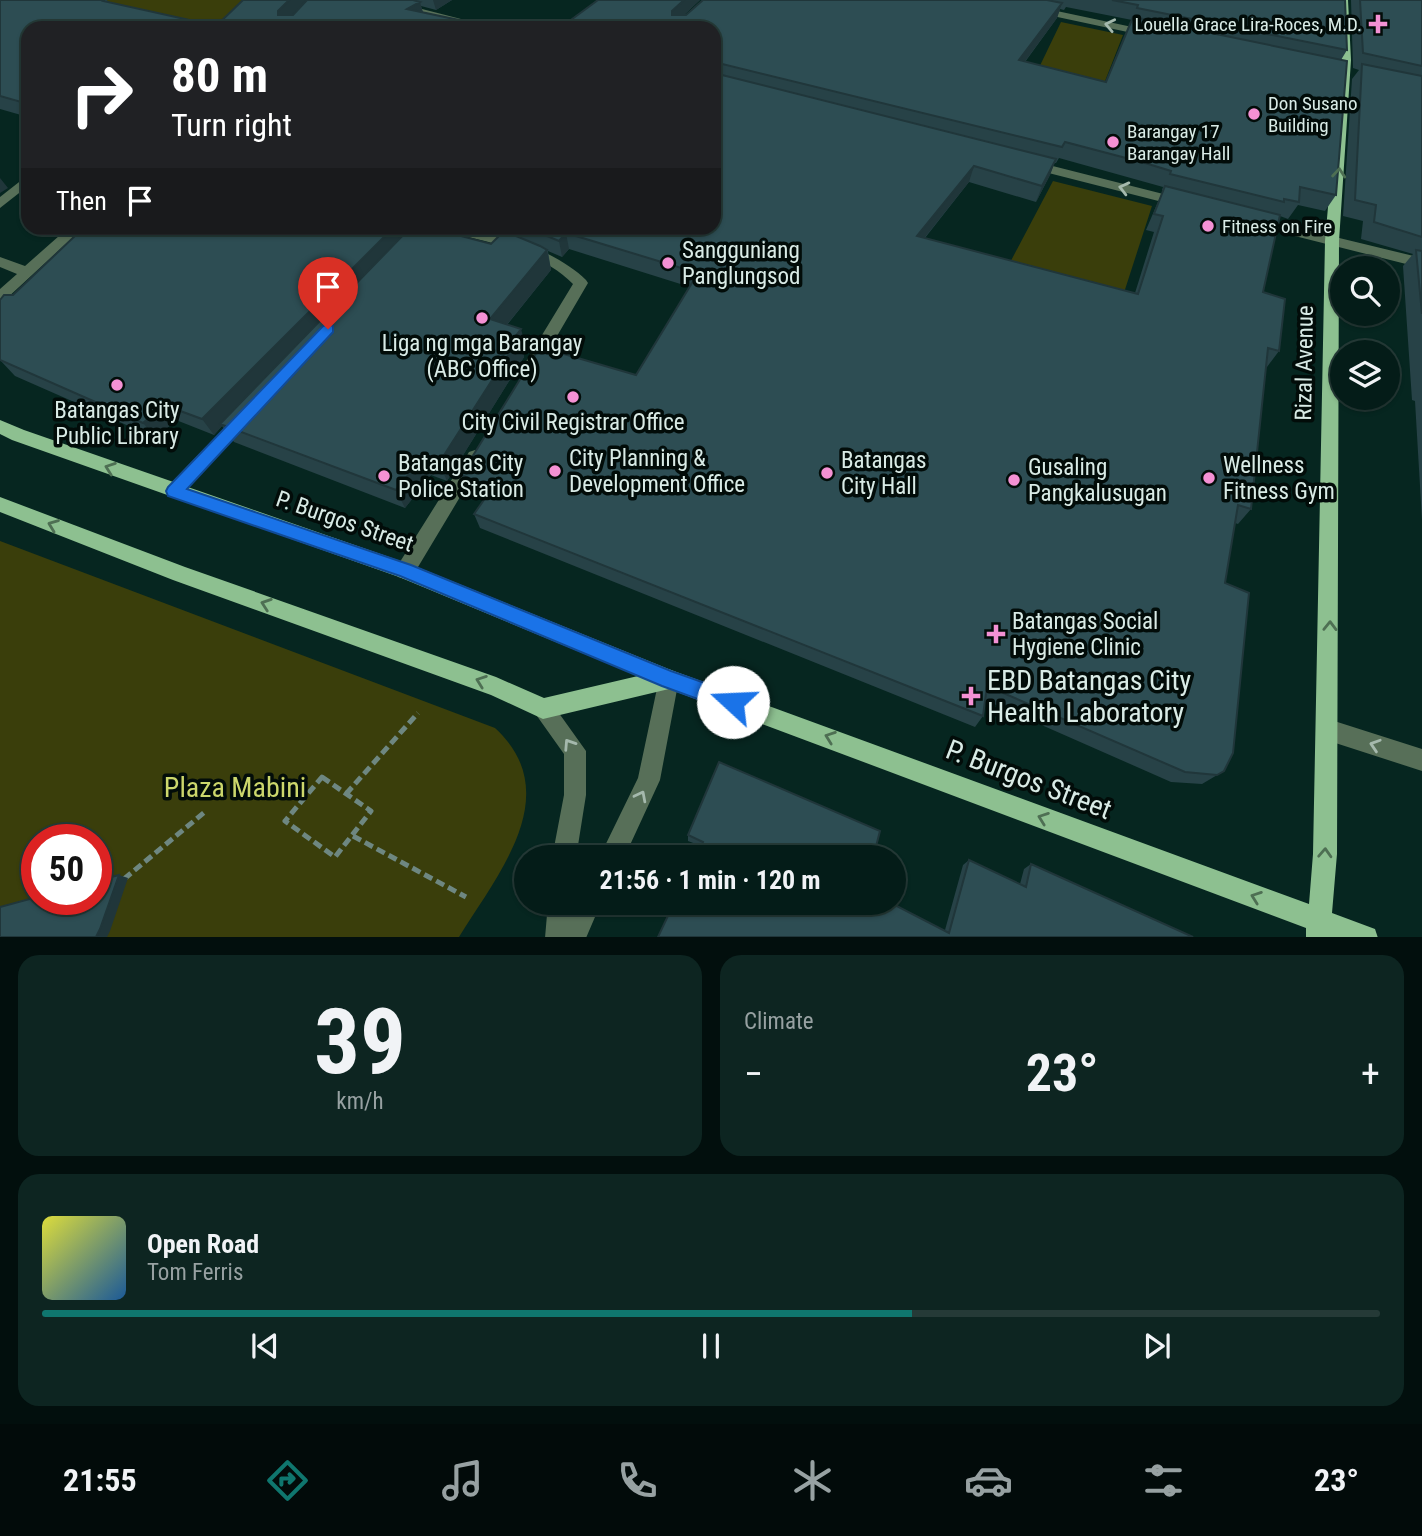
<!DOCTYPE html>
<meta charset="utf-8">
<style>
:root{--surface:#041c18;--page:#0d2521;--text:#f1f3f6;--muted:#97a1a2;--line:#253a37;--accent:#0f766e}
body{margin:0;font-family:"Roboto Condensed",sans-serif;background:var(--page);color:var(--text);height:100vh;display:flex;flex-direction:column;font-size:26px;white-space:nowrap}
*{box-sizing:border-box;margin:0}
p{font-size:23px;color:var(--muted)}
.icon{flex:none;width:38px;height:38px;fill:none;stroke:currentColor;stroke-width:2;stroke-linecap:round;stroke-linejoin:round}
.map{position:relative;height:937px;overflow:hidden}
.sheet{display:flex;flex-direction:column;gap:18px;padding:18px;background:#020f0d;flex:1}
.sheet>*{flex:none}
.hud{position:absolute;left:21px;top:21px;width:700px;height:214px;border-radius:21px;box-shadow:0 2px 5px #0004,0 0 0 2px var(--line);background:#202124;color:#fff;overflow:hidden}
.fabs{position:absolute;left:1330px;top:256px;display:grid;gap:14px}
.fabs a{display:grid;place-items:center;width:70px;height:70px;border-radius:50%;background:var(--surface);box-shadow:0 2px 5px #0004,0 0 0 2px var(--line);font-size:35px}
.speed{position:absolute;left:21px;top:824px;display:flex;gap:14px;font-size:35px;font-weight:700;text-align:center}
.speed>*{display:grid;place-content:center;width:91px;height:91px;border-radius:50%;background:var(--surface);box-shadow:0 2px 5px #0004,0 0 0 2px var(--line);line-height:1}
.speed .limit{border:10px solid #d22;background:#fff;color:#111}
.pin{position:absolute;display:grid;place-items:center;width:60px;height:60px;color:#fff;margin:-72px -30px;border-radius:50% 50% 50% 0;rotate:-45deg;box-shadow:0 0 7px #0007}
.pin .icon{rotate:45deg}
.me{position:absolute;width:77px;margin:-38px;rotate:290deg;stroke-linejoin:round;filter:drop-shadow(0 0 5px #0008)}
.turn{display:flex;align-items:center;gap:24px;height:147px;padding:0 35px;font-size:32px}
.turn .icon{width:91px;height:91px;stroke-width:2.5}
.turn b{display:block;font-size:49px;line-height:60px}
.then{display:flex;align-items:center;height:66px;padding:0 35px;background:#0003;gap:14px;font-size:26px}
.big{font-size:52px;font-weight:700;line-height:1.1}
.sheet .card{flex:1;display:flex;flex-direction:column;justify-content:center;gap:10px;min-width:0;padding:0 24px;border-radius:21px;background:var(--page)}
.sheet .dial{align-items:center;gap:0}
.dial b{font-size:91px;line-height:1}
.song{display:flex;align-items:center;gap:21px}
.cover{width:84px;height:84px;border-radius:10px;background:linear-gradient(135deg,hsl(60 70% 55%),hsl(210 70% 35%))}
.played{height:7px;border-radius:4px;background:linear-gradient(90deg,var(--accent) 65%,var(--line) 65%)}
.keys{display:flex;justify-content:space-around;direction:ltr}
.heat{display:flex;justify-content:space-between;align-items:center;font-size:38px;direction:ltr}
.sheet .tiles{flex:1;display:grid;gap:18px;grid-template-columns:1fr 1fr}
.card:last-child{grid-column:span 2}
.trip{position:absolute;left:514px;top:845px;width:392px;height:70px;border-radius:35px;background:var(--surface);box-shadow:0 2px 5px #0004,0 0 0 2px var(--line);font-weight:700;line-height:70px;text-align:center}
.tab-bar{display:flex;height:112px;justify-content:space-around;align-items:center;background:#020b0a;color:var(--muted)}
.tab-bar .icon{width:49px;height:49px}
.tab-bar .on{color:var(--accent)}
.tab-bar b{font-size:32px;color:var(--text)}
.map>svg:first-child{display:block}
.green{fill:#3a3e0b;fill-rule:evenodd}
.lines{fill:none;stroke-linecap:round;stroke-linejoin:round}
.path{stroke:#6e8781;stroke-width:5;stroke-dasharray:9 4.5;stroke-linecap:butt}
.minor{fill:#576f58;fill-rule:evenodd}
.major{fill:#8dc090;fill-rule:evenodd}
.wall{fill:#274247;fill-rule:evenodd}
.shaded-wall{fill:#20363a}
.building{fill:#2d4d53;stroke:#20363a;stroke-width:2}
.oneway{stroke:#a5b9ad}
.oneway2{stroke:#4e6f53}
.route{fill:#1a73e8;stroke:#114b97;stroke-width:2}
.poi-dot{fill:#f491d4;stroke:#020c09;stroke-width:2.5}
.labels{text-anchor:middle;stroke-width:7;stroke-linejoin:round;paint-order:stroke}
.far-poi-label{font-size:19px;fill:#d9ebe6;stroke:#020c09;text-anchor:start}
.poi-label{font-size:23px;fill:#d9ebe6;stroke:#020c09;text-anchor:start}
.street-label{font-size:23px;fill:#d9ebe6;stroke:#020c09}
.near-poi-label{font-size:28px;fill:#d9ebe6;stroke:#020c09;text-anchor:start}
.near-street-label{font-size:28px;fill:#d9ebe6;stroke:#020c09}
.near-park-label{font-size:28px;fill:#ccd76c;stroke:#020c09}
</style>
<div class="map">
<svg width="1422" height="938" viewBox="0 0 1422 938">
<rect width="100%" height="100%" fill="#062620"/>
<path class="green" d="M66,0H299L271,28H187Z
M1061,22L1123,35L1100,94L1034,78Z
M1053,181L1152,206L1120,305L1005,272Z
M0,541L495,728C567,794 497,875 459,937H0ZM37,840H96V900H37Z"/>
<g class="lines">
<path class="path" d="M322,777L371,811L335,857L285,821Z
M346,794L418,713
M353,836L466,897
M124,879L206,811"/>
<path class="minor" d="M370,0H387L496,28H478Z
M1038,7L1151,31L1156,34L1151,37L1034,12V8Z
M1029,160L1187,200L1189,203L1182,207L1025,167L1023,164Z
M28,175V186L0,208V197Z
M1256,218L1422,258V268L1251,225L1249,222Z
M68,228H83L5,300L0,302V289L17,274L0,267V257L25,266Z
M442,228C484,224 556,250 586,280L588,283L536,372H524L522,368L573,284C541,251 487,242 444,231Z
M244,412L252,418L250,422L180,496L174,498L168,496L165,491L168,486L238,414Z
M475,450L481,452L484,457L412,577L405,579L398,577L395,571L398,565L469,452Z
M669,669L676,672L679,679L660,780L624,858H599L638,778L659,679L662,672Z
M543,699L551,702L586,751V795L576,858H552L564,795V754L532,709L535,702Z
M1328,719L1422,749V771L1320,738L1317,730L1320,722Z
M548,903H572L571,913L576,903H601L586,938H545Z"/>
<path class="major" d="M1338,0H1348L1351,60L1339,241L1337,854L1332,913L1375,929L1378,938H1306V928L669,689L543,719L491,695L173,580L0,512V497L185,567L496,677L544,698L638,676L399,577L12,440L0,434V420L24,430L412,565L671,670L1309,904L1313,854L1325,241L1341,60Z"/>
</g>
<path class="wall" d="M0,0H107L108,2L203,23L206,28H28V117L0,109Z
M243,0H452L436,10L421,6L423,12Z
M700,0L684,15H686L703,0H1345L1347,50L1341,60L1336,195L1325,211L1298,205L1288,219L1280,216L1263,292L1279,351L1267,367H1266L1251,509L1238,524L1235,523L1225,583L1224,771L1202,784L1171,782L985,700L983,716L975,727L480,528L474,514L486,497L467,489L461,475L636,375L690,287L569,249L562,257L548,251L551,270L507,325L526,348L523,352L524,357L447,481L431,475L405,508L234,442L222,426L214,435L176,420L156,438L15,376L0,360L13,295L97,236L401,228L403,235L491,244L520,238L518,228H714V28H560ZM1066,7L1132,20L1106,82L1025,62L1057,18L1060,9L1064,10ZM1059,158L1163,187L1162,190H1163L1146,230L1154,232L1135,293L925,238L969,182L1036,202L1050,175L1054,163H1056Z
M1351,0H1422V520L1415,401L1412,400L1403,266L1413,254L1361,239L1363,221L1343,216L1352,79L1359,70L1353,68Z
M880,831L701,846L688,841V835Z
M969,860L1020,884L1024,869L1031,864L1193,937H658L945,930L963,865Z"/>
<path class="shaded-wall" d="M289,0H309L284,26L278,15V11Z
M433,0H452L436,10Z
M684,0H700L672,26V11Z
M420,2L424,17L407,9Z
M1062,3L1057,18L1014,76L1019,60Z
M203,23L206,28H195Z
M1056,159L1050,175L1036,202L1042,186Z
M974,166L969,182L913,252L917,236Z
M0,178L8,188L0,193Z
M393,228H401L405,238L220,424L222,426L214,435L202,419Z
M566,233L569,249L562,257L559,241Z
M547,250L551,270L495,339L490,319Z
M521,329L526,348L523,352L524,357L447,481L439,463L515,337Z
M164,405L176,420L156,438L143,423Z
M423,457L431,475L405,508L396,490Z
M119,875L128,878L110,931L107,937H96Z"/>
<path class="building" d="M0,0H104L103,1L203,23L195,28H28V104L0,96Z
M243,0H289L278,11V15H293L307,0H413L420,2L407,9L497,28H214Z
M598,0H684L672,11V15H686L703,0H1047L1062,3L1019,60L1106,82L1133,17L1347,61L1336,195L1300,187L1299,202L1284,199V202L1170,174L1171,171L1145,163L1065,142L1062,147L714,62V28H560Z
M1112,0H1345L1347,50L1137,8L1138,5Z
M1360,0H1422V66L1363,53Z
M1362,64L1422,76V237L1374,222L1376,205L1355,200Z
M714,73L1056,159L1042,186L974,166L917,236L1138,294L1163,216L1154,214L1165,186L1280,215L1263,292L1285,299L1279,351L1268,348L1251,509L1238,505L1225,583L1249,593L1233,753L1224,771L1217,775L1185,772L987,686L983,716L474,514L493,487L461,475L540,347L636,375L698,273L566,233L559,241L528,228H714Z
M105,228H393L202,419L164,405L143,423L0,360V300L4,295H13L78,233L97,236Z
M410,228H431L491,244L504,231L540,246L547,250L490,319L521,329L515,337L519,338L439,463L423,457L396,490L220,424Z
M1416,250L1422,251V314Z
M719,762L880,831L873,858H695L703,842L688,835Z
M969,860L1026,887L1031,864L1193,937H658L674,903H891L949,933Z
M119,875L100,929L96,937H0V907L37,897V900H96V881Z"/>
<defs><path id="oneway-chevron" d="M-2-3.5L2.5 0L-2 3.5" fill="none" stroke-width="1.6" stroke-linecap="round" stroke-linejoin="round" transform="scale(1.75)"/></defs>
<g class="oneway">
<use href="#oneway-chevron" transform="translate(1110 25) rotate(-168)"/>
<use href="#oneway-chevron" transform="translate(1124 188) rotate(-166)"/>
<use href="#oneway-chevron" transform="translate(569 744) rotate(-123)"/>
<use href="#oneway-chevron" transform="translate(1375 745) rotate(-162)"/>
<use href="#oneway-chevron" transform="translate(641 796) rotate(-63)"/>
</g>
<g class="oneway2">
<use href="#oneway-chevron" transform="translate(1339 173) rotate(-85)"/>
<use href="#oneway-chevron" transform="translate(110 468) rotate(-160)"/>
<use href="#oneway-chevron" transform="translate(53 525) rotate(-159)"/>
<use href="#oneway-chevron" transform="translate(266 604) rotate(-161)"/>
<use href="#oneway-chevron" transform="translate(1330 626) rotate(-89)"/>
<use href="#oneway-chevron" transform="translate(481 681) rotate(-160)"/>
<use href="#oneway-chevron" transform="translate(830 737) rotate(-160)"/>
<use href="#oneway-chevron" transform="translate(1043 818) rotate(-160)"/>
<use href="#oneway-chevron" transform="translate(1325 853) rotate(-87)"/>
<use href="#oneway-chevron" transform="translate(1256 897) rotate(-160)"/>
</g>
<path class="route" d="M328,324L333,326V332L187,489L411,565L671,671L733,693L740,696L742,702L740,709L733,712L662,686L400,576L168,496L166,491L168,487L323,326Z"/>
<g class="poi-dot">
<path d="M1374.5 13.5h7v7h7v7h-7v7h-7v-7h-7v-7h7z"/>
<circle cx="1254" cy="114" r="7"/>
<circle cx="1113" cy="142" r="7"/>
<circle cx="1208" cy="226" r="7"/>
<circle cx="668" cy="263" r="7"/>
<circle cx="482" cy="318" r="7"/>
<circle cx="117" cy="385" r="7"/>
<circle cx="573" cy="397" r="7"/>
<circle cx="555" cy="471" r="7"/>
<circle cx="827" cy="473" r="7"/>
<circle cx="384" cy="476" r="7"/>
<circle cx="1209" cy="478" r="7"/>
<circle cx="1014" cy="480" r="7"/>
<path d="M992.5 623.5h7v7h7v7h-7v7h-7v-7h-7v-7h7z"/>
<path d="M967.5 685.5h7v7h7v7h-7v7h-7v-7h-7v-7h7z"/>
</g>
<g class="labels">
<g class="far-poi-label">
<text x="1362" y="31" text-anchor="end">Louella Grace Lira-Roces, M.D.</text>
<text x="1268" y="110">Don Susano<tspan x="1268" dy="22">Building</tspan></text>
<text x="1127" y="138">Barangay 17<tspan x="1127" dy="22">Barangay Hall</tspan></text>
<text x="1222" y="233">Fitness on Fire</text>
</g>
<g class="poi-label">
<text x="682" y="258">Sangguniang<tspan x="682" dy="26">Panglungsod</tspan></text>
<text x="482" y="351" text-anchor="middle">Liga ng mga Barangay<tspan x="482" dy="26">(ABC Office)</tspan></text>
<text x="117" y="418" text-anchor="middle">Batangas City<tspan x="117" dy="26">Public Library</tspan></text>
<text x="573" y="430" text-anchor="middle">City Civil Registrar Office</text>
<text x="569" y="466">City Planning &amp;<tspan x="569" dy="26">Development Office</tspan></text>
<text x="841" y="468">Batangas<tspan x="841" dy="26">City Hall</tspan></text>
<text x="398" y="471">Batangas City<tspan x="398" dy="26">Police Station</tspan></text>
<text x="1223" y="473">Wellness<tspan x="1223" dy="26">Fitness Gym</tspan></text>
<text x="1028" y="475">Gusaling<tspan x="1028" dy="26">Pangkalusugan</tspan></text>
<text x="1012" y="629">Batangas Social<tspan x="1012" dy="26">Hygiene Clinic</tspan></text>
</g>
<g class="street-label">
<text transform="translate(1304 363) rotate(-89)" y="8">Rizal Avenue</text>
<text transform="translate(345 521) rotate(19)" y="8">P. Burgos Street</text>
</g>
<g class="near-poi-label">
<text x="987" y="690">EBD Batangas City<tspan x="987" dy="32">Health Laboratory</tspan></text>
</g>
<g class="near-street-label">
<text transform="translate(1029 779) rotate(21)" y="10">P. Burgos Street</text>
</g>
<g class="near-park-label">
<text x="235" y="797">Plaza Mabini</text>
</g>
</g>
</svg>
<div class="fabs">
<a><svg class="icon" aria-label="search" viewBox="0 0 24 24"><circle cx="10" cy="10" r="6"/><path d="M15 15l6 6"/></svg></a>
<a><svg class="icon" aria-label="layers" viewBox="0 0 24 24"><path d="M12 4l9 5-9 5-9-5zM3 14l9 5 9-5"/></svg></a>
</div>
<div class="speed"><div class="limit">50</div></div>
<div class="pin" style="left:328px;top:329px;background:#d93025"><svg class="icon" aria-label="arrive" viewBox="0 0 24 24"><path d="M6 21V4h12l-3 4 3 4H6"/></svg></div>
<svg class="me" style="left:733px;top:702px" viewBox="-20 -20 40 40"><circle r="19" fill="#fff"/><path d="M0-13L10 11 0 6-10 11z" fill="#1a73e8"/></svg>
<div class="trip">21:56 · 1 min · 120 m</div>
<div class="hud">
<div class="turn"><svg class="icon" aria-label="right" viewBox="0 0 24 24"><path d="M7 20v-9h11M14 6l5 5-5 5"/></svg><div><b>80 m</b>Turn right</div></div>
<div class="then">Then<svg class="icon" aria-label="arrive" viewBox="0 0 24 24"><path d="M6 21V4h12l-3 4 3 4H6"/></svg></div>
</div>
</div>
<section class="sheet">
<div class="tiles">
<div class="card dial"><b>39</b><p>km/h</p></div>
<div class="card"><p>Climate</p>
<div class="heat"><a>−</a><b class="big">23°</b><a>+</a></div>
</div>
<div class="card">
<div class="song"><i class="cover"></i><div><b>Open Road</b><p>Tom Ferris</p></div></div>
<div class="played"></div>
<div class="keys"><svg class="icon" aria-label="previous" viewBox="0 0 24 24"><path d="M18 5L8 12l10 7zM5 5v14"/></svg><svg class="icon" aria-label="pause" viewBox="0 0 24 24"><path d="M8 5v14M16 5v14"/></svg><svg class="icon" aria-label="next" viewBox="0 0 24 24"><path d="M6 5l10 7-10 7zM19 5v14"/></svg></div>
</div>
</div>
</section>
<nav class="tab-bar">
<b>21:55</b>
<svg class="icon on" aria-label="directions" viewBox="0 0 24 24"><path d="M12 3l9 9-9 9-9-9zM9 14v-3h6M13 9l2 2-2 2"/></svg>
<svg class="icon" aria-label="music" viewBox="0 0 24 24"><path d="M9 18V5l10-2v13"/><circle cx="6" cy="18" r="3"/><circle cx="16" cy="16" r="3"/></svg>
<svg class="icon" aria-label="phone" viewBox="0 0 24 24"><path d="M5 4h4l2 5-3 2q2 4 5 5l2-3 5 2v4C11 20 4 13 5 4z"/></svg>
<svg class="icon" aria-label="climate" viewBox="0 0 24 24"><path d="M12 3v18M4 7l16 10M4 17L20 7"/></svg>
<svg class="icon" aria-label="car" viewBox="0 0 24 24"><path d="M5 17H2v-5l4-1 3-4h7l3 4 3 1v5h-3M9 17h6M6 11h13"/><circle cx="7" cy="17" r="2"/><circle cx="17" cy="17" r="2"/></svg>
<svg class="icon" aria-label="filters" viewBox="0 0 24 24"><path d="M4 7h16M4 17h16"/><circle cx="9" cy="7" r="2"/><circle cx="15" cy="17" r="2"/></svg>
<b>23°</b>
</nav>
